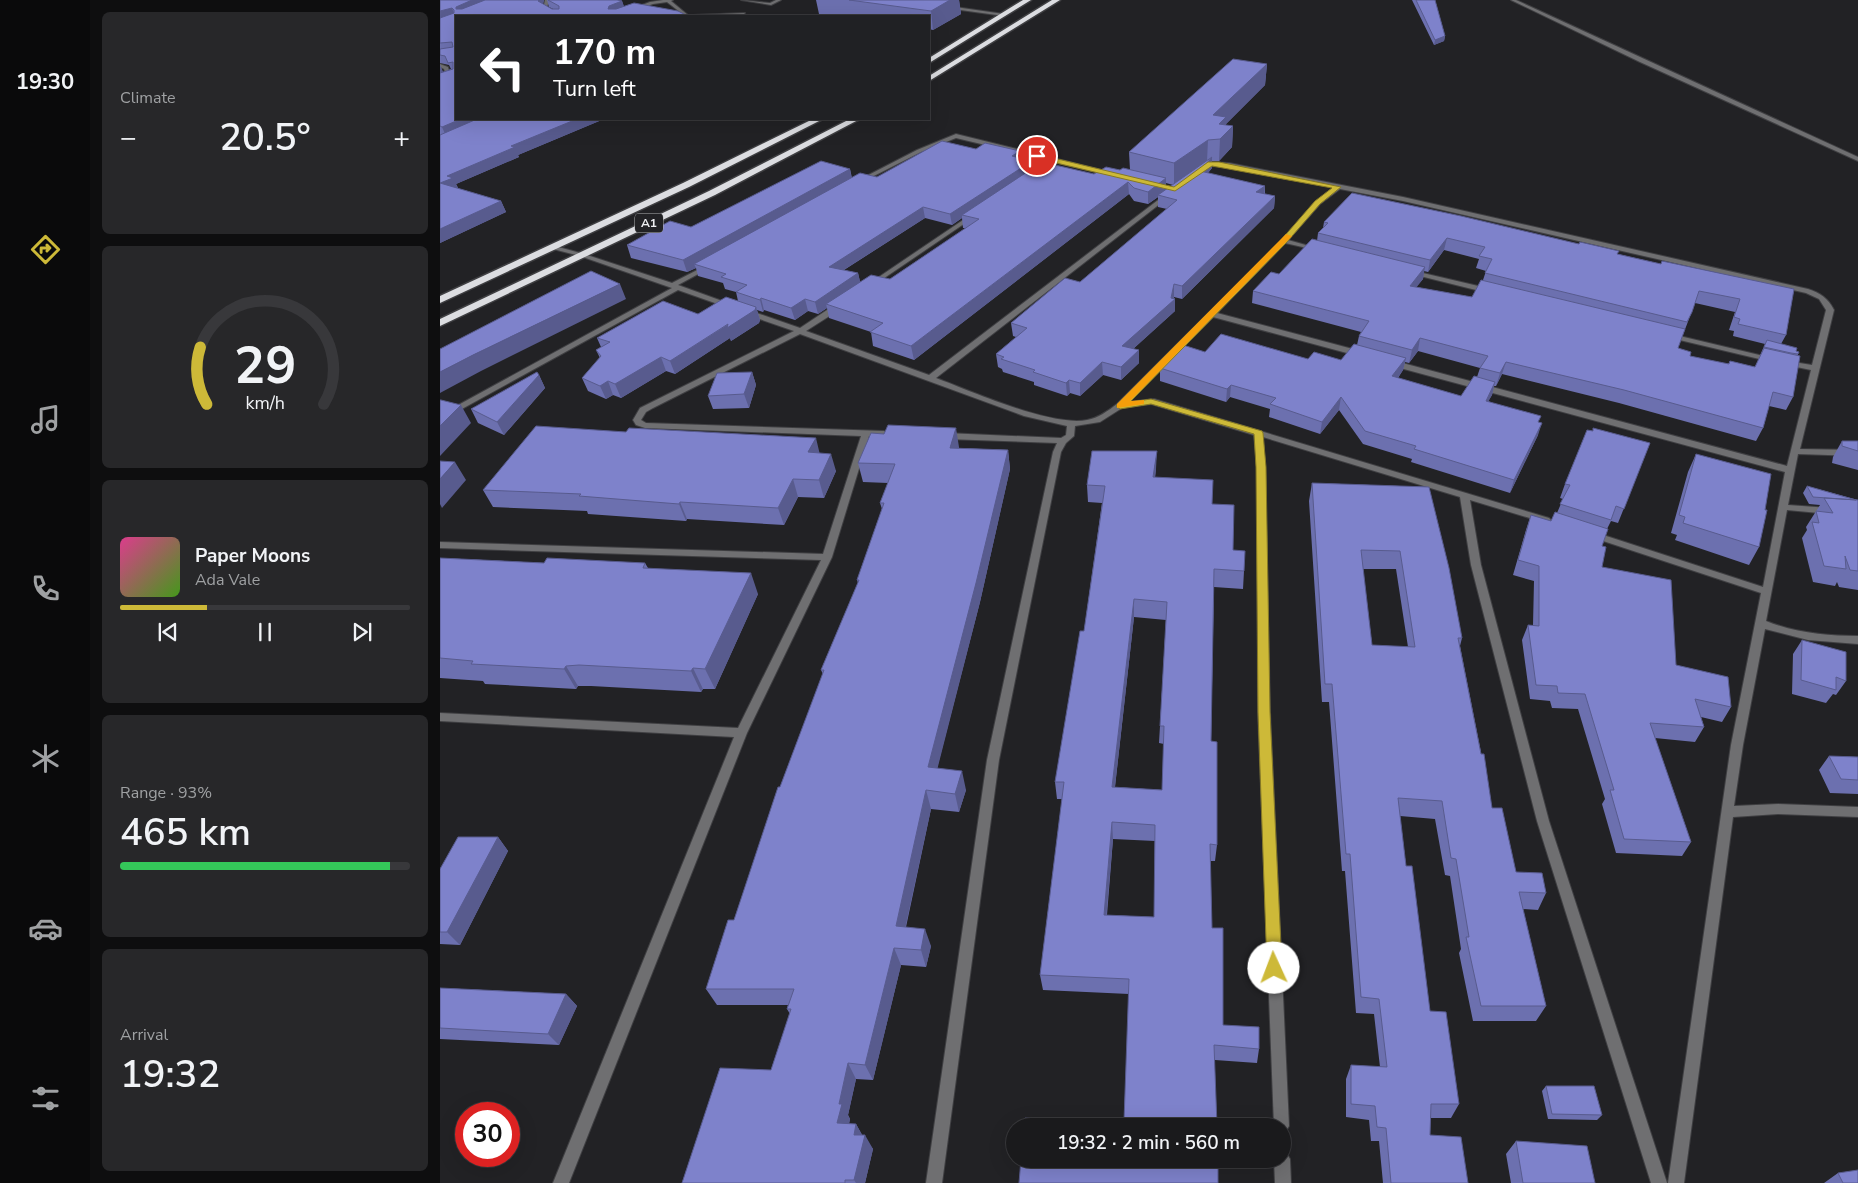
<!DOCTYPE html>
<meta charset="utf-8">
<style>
:root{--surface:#1a1a1c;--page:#272729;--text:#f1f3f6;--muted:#9fa1a3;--line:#38383b;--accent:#cdb938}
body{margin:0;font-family:"Nunito Sans",sans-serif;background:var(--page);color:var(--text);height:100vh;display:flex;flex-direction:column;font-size:19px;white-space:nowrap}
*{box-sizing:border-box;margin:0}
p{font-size:16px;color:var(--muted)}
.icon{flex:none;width:28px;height:28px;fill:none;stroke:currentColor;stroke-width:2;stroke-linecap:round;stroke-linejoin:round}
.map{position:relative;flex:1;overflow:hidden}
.panel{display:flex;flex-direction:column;gap:12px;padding:12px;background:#0e0e0f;width:350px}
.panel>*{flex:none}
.hud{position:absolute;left:15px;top:15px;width:475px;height:105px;border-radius:0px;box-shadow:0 5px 20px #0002,0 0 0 1px var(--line);background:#202124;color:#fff;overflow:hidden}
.speed{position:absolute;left:15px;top:1102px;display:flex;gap:10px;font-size:25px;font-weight:700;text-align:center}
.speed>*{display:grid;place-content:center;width:65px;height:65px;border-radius:50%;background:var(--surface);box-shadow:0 5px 20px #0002,0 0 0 1px var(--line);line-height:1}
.speed .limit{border:8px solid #d22;background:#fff;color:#111}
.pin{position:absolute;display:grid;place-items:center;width:42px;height:42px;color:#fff;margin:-21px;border:2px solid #fff;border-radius:50%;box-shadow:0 1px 5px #0007}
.me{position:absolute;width:55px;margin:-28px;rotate:358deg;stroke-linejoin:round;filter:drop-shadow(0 0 4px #0008)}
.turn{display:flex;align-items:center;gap:18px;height:105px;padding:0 15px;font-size:22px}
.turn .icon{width:65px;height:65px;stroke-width:2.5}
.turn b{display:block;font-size:35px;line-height:42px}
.big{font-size:38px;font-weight:600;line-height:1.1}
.panel .tile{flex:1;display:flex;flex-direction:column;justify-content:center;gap:8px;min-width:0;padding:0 18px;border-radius:8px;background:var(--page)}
.panel .dial{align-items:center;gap:0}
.dial svg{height:130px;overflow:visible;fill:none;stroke:var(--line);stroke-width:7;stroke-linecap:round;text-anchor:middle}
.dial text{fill:var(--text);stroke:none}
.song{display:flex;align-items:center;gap:15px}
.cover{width:60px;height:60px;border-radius:8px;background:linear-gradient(135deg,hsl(330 70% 55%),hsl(100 70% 35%))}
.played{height:5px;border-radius:2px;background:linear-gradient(90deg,var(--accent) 30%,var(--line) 30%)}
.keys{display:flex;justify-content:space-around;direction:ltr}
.heat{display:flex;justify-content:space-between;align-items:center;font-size:28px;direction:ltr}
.charge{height:8px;border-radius:4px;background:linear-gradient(90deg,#34c759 93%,var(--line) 0)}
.trip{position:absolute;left:566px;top:1118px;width:285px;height:50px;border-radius:25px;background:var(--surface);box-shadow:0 5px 20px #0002,0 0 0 1px var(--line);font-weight:600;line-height:50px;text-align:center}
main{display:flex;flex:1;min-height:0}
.menu{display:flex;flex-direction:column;width:90px;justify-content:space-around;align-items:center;background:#0a0a0b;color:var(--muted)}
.menu .icon{width:35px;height:35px}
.menu .current{color:var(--accent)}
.menu b{font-size:22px;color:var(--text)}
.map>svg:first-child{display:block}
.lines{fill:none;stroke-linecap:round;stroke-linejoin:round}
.street-casing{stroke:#3f3f42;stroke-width:2}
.highway-casing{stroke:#3f3f42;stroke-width:3}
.street{fill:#6f6f71;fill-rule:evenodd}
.highway{fill:#dcdde1;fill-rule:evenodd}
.wall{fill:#6c70af;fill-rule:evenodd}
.shaded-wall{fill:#585b8e}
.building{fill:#7e82cb;stroke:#585b8e;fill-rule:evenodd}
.route{fill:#cdb938;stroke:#857824}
.slow{fill:#f59e0b}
.labels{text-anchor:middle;stroke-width:5;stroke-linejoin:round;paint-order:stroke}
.shield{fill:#222225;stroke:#b1b2b4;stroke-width:1}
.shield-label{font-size:12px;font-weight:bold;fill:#eeeff1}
</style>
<main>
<nav class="menu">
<b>19:30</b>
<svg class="icon current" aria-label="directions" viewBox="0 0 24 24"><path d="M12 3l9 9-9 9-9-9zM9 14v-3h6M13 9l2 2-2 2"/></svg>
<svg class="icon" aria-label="music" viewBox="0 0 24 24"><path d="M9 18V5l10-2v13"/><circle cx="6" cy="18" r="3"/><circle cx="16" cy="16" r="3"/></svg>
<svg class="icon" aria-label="phone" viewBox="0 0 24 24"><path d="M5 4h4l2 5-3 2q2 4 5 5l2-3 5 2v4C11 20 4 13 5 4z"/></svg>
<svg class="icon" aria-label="climate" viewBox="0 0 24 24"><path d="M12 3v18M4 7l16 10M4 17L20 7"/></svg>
<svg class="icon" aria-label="car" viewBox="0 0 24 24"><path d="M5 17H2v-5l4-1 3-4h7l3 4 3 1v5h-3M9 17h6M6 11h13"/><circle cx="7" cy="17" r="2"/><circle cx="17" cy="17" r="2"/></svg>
<svg class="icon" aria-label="filters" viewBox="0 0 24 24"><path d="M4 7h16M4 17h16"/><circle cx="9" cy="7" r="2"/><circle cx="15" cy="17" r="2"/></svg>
</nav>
<section class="panel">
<div class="tile"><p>Climate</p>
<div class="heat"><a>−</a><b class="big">20.5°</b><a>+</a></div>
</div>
<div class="tile dial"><svg viewBox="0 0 100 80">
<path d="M14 69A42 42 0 1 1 86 69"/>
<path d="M14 69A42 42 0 0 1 10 34" stroke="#cdb938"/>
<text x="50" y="56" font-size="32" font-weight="700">29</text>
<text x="50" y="72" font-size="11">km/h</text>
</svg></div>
<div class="tile">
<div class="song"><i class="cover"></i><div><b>Paper Moons</b><p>Ada Vale</p></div></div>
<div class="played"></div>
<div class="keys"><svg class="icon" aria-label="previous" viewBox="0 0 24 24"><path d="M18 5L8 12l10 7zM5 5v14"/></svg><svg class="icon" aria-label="pause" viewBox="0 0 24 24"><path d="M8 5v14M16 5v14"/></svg><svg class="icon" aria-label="next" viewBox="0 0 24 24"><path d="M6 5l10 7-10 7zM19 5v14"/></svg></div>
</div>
<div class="tile"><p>Range · 93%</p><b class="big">465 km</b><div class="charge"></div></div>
<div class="tile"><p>Arrival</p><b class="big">19:32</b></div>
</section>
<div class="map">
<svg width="1418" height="1183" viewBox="0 0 1418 1183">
<rect width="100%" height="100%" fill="#222225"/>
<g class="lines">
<defs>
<path id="street" d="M105,0H109L107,8L121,16H116L103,9Z
M223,0H233L231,1L249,16H245L227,2L213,4L178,16H172L210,2Z
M301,0L330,3L336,0H341L331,5Z
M1071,0H1076L1418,157V161L1200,62Z
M508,6L564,14L566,15L564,16L506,8Z
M305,13L303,15L251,16L253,15Z
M0,64L8,67L11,78H7L4,69L0,67Z
M516,134L674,173L675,174L672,176L618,163L600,173L597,171L598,170L612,161L516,138L481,152L420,183L415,182L477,150Z
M770,162L789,163L963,197L1368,289C1380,293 1388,298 1394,310L1360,449L1418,450V456L1358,454L1348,505L1390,508L1395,511L1390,514L1347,510L1326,621C1356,633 1387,636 1418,636V644L1368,640L1325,629L1303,745L1294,806L1338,804L1418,807V817L1338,814L1293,817L1244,1183H1228L1291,745L1321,593L1148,536L1146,534L1148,532H1154L1323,587L1345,472L949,365L948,363L949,361H955L1347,466L1371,370L1347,365L1343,363L1347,361L1372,365L1386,310L1379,299L1366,293L963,201L900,189L880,204L848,240L880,249V251L845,243L777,313L924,352V356H918L773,317L688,402L714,399L1109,518L1111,520L1109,522L1106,523L1030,500L1041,565L1109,821L1227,1183H1211L1097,821L1031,565L1020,497L823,437L825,467L830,712L849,1126L846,1131L842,1133V1126H834L818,712L817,467L814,435L711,404L682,408L660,422L635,426L634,436L626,443L621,452L559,760L502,1183H486L547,760L613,452L617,443L506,439L502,436L506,433L621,438L626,435L627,426L584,416L360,334L213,408L206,412L201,420L206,423L444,431L448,434L444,437L429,436L392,557L307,733L129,1183H113L294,737L0,721V713L298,728L381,560L0,548V542L383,554L421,436L205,428L196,425L193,420L200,408L354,331L305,314V310H308L360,328L396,304H402V308L366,331L489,375L726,194H730V196L496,378C531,391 611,427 647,420C658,418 668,411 677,404L842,240L876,202L894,187L789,167L771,166L764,171H760V169Z
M532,214L537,215L434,285H430V283Z
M111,245L144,254L232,283L267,265H271V267L238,285L296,306L289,308L238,290L0,421V415L232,288L140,256L109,248L108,247Z
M970,270L1051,289L1052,291L1048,293L968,273L967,272Z
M1227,333L1332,358L1336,360L1332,362L1227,337Z
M842,1151L847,1154L850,1159L851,1183H835L834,1159H842Z"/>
<path id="highway" d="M583,0H591L489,63V58Z
M612,0H620L489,81V76Z
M373,119H383L249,187L0,303V296L243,183Z
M410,119H420L275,195L0,326V319L269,191Z"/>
</defs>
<use href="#street" class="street-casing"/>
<use href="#highway" class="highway-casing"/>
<use href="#street" class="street"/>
<use href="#highway" class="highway"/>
</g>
<path class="wall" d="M0,0H104L103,4L112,9H113L109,7L107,0H177L182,1L184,7L238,11L16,16V119H164L78,155L79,157L16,184L18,188H17L61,201L66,212L0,243V65L3,72L11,69L9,65L0,63Z
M376,0H519L521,14L493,30L489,29V16H395L379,14Z
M972,0H995L1005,36L1004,41L994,45Z
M827,64L825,85L785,125L793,126L792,147L779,161H772V168L768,173L825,186V194L835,196L834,208L742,299L734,297V298L735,299V311L693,349L699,350V363L681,380L663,375L640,396L630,393L627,396L594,385V382L563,372L562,369L558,367L556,354L576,337L573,336L571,323L640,282L727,209L718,207V197L708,204L694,201L689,194L474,360L433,346L431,332L389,318L387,308L378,314L368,311L355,320L324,310L323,312L317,310L320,320L319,323L291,341L290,338L235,374L226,371L181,398L173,395L166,399L148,391L142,378L160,358L156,350L161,347L157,338L258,314L298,301L296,292L285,289L283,283L258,276L256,268L247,272L191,258L187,245L251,227L410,169L412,178L437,177L536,149L580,151L581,158L592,169L654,174L690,170L689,152ZM726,183L733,185L726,190ZM485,218L512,225L522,218L523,228H526L450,279L420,282L418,273L404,270Z
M884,222L1178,254L1221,264L1354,289L1346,335L1341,344L1356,351L1358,354L1353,397L1346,410L1329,406L1323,428L1316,441L1179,403L1062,374L1056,386H1054L1052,395L1048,401L1099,422L1098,435L1070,493L971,462L972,459L923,444L899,410L880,434L829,417L830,409L790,397L786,402L720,381V368L765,352L868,359L901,360L917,345L919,336L921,332L812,303L813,291L839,274L877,241L878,233L883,228ZM1004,250L1039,259L1036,268L1046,271L1043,280L1032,297L976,287L983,279L984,271L988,272ZM1255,303L1295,312L1289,330L1294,331L1293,336L1325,344L1315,367L1290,361L1288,364L1250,356L1238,348ZM978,351L1040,368L1037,377L1021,396L958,378L963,370L965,362L969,363Z
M312,372L316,385L309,408L273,409L268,396Z
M99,375L105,388L64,435L38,423L31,409Z
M1402,441H1418V470L1392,463L1393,457Z
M1210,443L1178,523L1171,521L1167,529L1162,546V567L1236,665L1291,707L1282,722L1261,717L1264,727L1255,742L1215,738L1251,842L1242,856L1176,853L1162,804L1165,799L1138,709L1112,708L1110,701L1090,699L1082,640L1088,625H1093L1094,581L1073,575L1086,530L1091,515L1111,521L1117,513L1123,499L1120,498L1125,484Z
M519,447V448L568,450L570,469L540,602L497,768L526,790L519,812L491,809L466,927L491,946L486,967L461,965L433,1080L416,1079L408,1115L410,1119L409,1124H416L422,1135L433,1149L425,1183H242L331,1070L350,1014L347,1009L348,1005H277L266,989L294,920L340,787L383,674L381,670L418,583L417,580L442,509L440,503L448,483L423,482L418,463Z
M380,453L396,471L384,498L358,497L344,525L247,519L246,521L148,514L147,511L53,507L43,490Z
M1256,454L1319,547L1309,565L1235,540L1237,535L1231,533L1248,472Z
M716,469L715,477L772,504L793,550L804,571L803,589L774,587L771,741L777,845L775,861H770L772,928L783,1025L819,1049L817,1063L775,1060L684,1121L689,994L603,990L600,975L622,799H617L615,782L644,631L662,503L648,502L647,485ZM694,617L726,620L720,726L719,743L724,744L722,790L675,787ZM673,839L715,841L714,917L667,915Z
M872,483L989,487L1022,638L1020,646L1052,808L1076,872L1106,893L1098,910L1083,909L1106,1006L1096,1021H1033L1019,953L1021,949L1010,876L1005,875L995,819L960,816L966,866L990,1011L1019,1104L1011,1118H990V1135L1028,1183H943L939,1141H931L929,1120L906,1117V1079L911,1065L940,1067L934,1014L916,1013L905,871H902L889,702H882L869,501ZM923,569H956L968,647L932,645Z
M1367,486L1418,500V590L1399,587L1397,582L1395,586L1373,582L1362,538L1367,530L1366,527L1380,505L1369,504L1363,493Z
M0,558L104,563H205L208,568L318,594L275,689H263L261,692L151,686H138L136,689L45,684L43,681L0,678Z
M1362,640L1406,681L1396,695L1393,694L1386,703L1352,694L1353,654Z
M1389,756L1418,757V794L1390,793L1379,770Z
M58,837L68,851L20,945L0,944V869Z
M0,988L126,994L137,1006L119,1045L0,1039Z
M1106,1086L1162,1115L1157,1120L1108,1119L1102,1091Z
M1076,1141L1155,1183H1071L1066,1154Z
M1398,1173L1418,1183H1384Z"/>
<path class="shaded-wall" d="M32,0H56L19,16L16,7Z
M99,0H104L101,10L98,1Z
M510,0H519L521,14L493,30L491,11Z
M182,1L185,9H168L169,6Z
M12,8L15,16L0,21V11Z
M1005,36L1004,41L994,45L995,40Z
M827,64L825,85L786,124L785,134L793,126L792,147L779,161L780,139L773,115Z
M0,65L4,75L0,76Z
M21,119H49L6,136L2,127Z
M137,119H164L78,155L79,157L16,184L18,188L6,194L0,183L7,176L71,146Z
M768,140L767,161L734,185V163Z
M580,151L581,162L572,156Z
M772,157V168L760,182V171Z
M592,161V172L522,215V218L512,225L510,214Z
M410,169L412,181L254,264L256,268L247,272L243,260Z
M726,178V191L718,195V197L708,204V192Z
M688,182L689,194L474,360L471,346Z
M825,186L824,198L816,192Z
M835,196L834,208L742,299V286Z
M61,201L66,212L0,243V229Z
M483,207L485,218L391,278L389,267Z
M1007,238L1004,250L988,272L990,260Z
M985,267L983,279L968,298L970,286Z
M418,273L421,285L386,304L387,308L378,314L375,302Z
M180,284L186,299L41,371L0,393V372L33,355Z
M734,284V297L733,301L735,299V311L682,359V346L731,298Z
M321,298L324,310L323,312L320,300Z
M365,299L368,311L355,320L351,308Z
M316,307L320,320L319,323L291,341L290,338L235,374L230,361Z
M980,338L978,351L969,363L972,350Z
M699,350V363L681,380V367Z
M221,357L226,371L181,398L175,384Z
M966,358L963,370L950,389L952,376Z
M662,362L663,375L640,396V383Z
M1066,362L1062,374L1056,386L1060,373Z
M312,372L316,385L309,408L304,394Z
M99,375L105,388L64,435L57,422Z
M629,380L630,393L627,396L626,383Z
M168,381L173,395L166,399L160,386Z
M1055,382L1052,395L1042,413L1046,401Z
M791,385L790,397L786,402L787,389Z
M901,397L899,410L880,434L882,422Z
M21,405L31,423L0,456V426Z
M1102,423L1098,435L1070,493L1074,480Z
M516,428L519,447L513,466L510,448Z
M376,438L380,455L368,452Z
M568,450L570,469L540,602L493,786L488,767Z
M717,451L716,469L713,495V477Z
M391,454L396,471L384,498L379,480Z
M15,462L26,480L2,508L0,504V479Z
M353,479L358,497L344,525L338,508Z
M240,502L247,519L246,521L239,504Z
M311,573L318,594L275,689L265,669Z
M694,599V617L673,804L672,787Z
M126,666L138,686L136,689L124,669Z
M253,668L263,689L261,692L251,671Z
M522,771L526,790L519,812L515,794Z
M486,790L491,809L462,943L456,926Z
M672,822L673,839L665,931L664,915Z
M58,837L68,851L20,945L7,932Z
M485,929L491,946L486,967L481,950Z
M454,948L461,965L433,1080L425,1065Z
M126,994L137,1006L119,1045L108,1034Z
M408,1063L416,1079L408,1115L410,1119L406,1137L397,1123L399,1104Z
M416,1124L424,1138L425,1135L433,1149L425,1183H416L414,1180V1135Z"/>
<path class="building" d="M0,0H32L16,7V9H22L45,0H99L98,1L112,9H119V6L108,0H177L182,1L169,6L168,9H176L194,3L238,11L248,16H16V119H21L2,127L0,126V73L13,69V62L8,63L5,56L0,55V49L13,47L12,42L0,43V18L14,13V10L12,8L0,11Z
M409,0H510L491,11Z
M976,0H995L1005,36L995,40Z
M793,59L827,64L773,115L786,117L779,124L793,126L780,139L768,140L734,163L689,152Z
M37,119H137L71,146L75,147L7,176L13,178L0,183L61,201L0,229V135Z
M502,141L536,149L545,143L580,151L572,156L592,161L510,214L483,207L389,267L418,273L375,302L365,299L351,308L321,298L320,300L296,292L307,285L281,277L286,274L254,264L420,173L437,177Z
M772,157L760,171L825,186L816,192L835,196L742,286L734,284L731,298L735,299L682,346L699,350L681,367L662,362L640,383L629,380L626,383L593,372L595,370L561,359L564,357L556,354L587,328L571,323L625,278L640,282L737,200L718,195Z
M381,161L410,169L243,260L187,245L230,221L251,227Z
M602,162L654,174L666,167L680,170L683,168L726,178L708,192L694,188L688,182L471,346L430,332L443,323L386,304L431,275L450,279L539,219L522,215Z
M912,193L1021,216L1139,244L1140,242L1179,251L1177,254L1221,264L1222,261L1354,289L1346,335L1298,324L1300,319L1294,317L1300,299L1259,291L1252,312L1247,322L1045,273L1052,259L1039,256L1045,247L1007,238L990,260L878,233L888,223L884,222Z
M872,239L985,267L970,286L1032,297L1041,280L1245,329L1238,348L1251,352L1250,356L1289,364L1290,361L1315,367L1324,348L1360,356L1353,397L1333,392L1323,428L1184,390L1066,362L1060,373L1040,368L1048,356L980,338L972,350L919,336L929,321L813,291L831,272L839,274Z
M151,271L180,284L33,355L0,372V349Z
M286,297L316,307L315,310L287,328L288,324L230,361L221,357L175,384L168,381L160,386L142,378L161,356L156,350L170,342L157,338L223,301L258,314Z
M781,334L868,359L874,352L901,360L914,344L966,358L952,376L1021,396L1034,376L1055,382L1046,401L1101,416L1098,422L1102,423L1074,480L974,449L976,446L925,431L901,397L882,422L830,404L836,398L791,385L787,389L720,368L743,345L765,352Z
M1327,340L1357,348L1356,351L1359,352L1358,354L1351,353L1324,347Z
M97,372L99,375L57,422L31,409Z
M312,372L304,394L268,396L277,373Z
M0,400H1L21,405L0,426Z
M448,425L516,428L510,448L568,450L536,583L488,767L522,771L515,794L486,790L456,926L485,929L481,950L454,948L425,1065L408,1063L399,1104H402L397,1123L416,1124L414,1135H425L414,1180H405V1183H242L280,1068L331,1070L351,1009H347L354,989H266L288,920H294L338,787H340L384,670H381L419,580H417L444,503H440L455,464L418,463L431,433L444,434Z
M96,426L186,432L189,428L376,438L368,452L391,454L379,480L353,479L338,508L240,502L239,504L139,496L141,494L43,490Z
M1153,428L1210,443L1184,509L1176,506L1171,520L1120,504L1130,485L1125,484L1147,430L1153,431Z
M1402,441H1418V451L1402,446Z
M652,451H717L713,477L773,480L772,504L794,505L793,550L805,551L804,571L774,569L771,741L777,742V845L770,844L772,928H783V1025L819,1027V1049L774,1045L777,1126H585V1118L684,1121L689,979L600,975L624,782H615L640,631H644L665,486L647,485ZM694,599L727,602L720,726H724L722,790L672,787ZM672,822L715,825L714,917L664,915Z
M1256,454L1331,474L1325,510H1327L1319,547L1243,523L1245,517L1239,515Z
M0,461L15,462L0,479Z
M872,483L989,487L1009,568L1022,638H1018L1041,754H1044L1052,808H1062L1076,872L1102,873L1106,893L1079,892L1106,1006H1041L1026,937H1029L1016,859L1011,858L1002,801L958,798L966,866H972L990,1011L1006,1012L1019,1104H991L990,1135L1021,1137L1028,1183H951L946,1128L937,1127L935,1106L911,1104V1065L947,1067L939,999L921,997L910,854H906L892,684H885ZM921,550L960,551L975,647L932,645Z
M1367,486L1416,500L1373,497Z
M1384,498L1418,500V571L1410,570L1405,556L1406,569L1384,566L1372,522L1379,523L1376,511L1393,513Z
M1115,512L1168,529L1162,546L1166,547L1162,567L1231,580L1236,665L1288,677L1291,707L1255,699L1264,727L1210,723L1251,842L1184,839L1170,790H1174L1145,694L1118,693L1117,686L1096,685L1088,625L1099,626V566L1078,560L1091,515L1111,521Z
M0,558L104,563L107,558L205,563L203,568L311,573L265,669L253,668L251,671L139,665L126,666L124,669L31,664L33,661L0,658Z
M1362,640L1406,652V681L1396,677V690L1361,680Z
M1389,756L1418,757V780L1401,779Z
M18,837H58L7,932H0V869Z
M0,988L126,994L108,1034L0,1028Z
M1106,1086H1154L1162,1115L1112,1114Z
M1076,1141L1147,1146L1155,1183H1083Z
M581,1159H778V1183H579Z
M1418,1170V1183H1403L1398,1173Z"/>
<path class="route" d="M597,154L734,187L768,162H779L901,187L880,204L846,243L690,402L711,399L822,431L823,433L826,467L830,712L842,968L840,974L834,976L829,974L827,968L818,712L816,467L814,434L711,404L680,409L676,406L841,240L875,201L892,188L772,166L735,191L595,158V155Z"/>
<path class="slow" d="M846,234L852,236L690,401L704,400V404L677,408V404Z"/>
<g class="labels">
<rect class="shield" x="195" y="213.5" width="28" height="19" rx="4"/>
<g class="shield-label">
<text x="209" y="227">A1</text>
</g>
</g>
</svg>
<div class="speed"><div class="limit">30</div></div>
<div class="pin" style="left:597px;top:156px;background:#d93025"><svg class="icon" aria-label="arrive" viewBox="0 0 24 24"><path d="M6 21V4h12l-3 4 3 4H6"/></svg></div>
<svg class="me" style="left:834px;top:968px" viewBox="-20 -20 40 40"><circle r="19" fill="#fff"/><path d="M0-13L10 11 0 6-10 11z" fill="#cdb938"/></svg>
<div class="trip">19:32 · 2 min · 560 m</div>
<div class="hud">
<div class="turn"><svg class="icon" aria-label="left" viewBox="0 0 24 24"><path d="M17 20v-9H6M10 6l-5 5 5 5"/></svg><div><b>170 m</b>Turn left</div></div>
</div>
</div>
</main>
